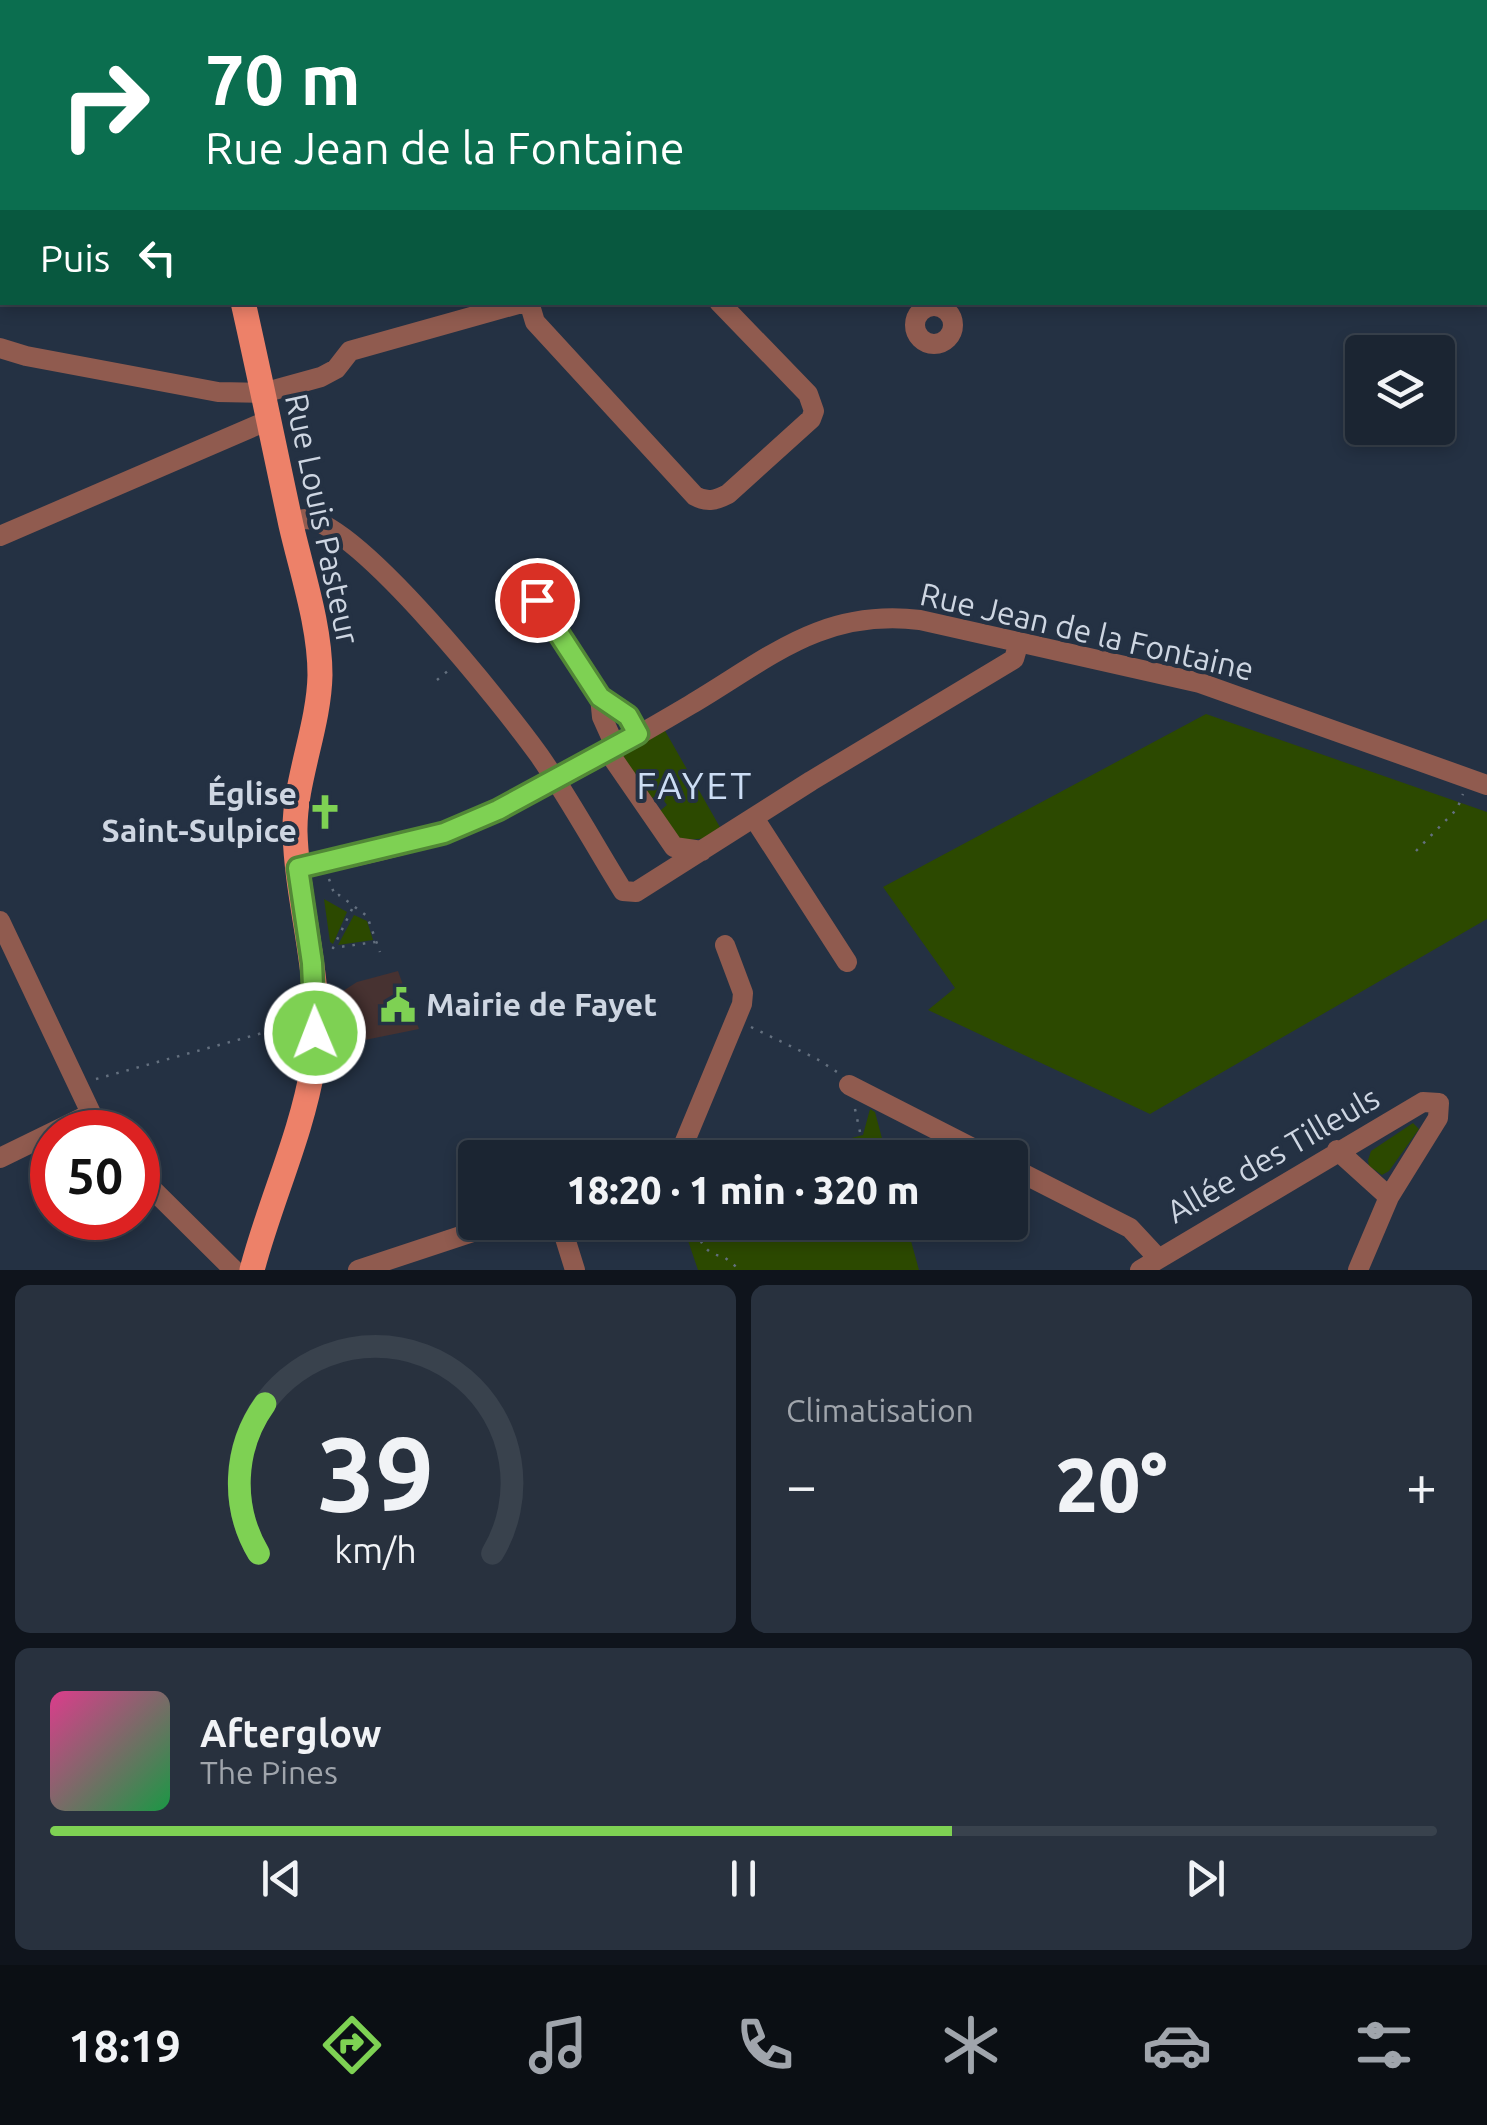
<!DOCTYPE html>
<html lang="fr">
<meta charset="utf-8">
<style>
:root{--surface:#1b2532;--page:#28313e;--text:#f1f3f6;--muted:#a0a5ac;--line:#39424d;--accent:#7ed153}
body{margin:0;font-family:Ubuntu,sans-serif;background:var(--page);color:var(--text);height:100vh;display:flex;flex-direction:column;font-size:38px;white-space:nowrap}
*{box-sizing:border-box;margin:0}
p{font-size:32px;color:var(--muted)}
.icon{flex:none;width:55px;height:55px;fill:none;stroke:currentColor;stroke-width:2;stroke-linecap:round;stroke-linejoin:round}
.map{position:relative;height:1270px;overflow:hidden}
.drawer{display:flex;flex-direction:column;gap:15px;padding:15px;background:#0f141c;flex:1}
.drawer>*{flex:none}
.guide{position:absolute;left:0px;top:0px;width:1488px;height:305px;box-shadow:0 5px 15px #0003,0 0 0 2px var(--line);background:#0b6e4f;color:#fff;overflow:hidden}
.buttons{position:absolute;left:1345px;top:335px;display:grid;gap:20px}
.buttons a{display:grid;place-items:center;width:110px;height:110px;border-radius:10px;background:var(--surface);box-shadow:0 5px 15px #0003,0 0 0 2px var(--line);font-size:50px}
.speed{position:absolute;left:30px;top:1110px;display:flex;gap:20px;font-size:50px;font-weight:700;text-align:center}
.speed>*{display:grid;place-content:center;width:130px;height:130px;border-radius:50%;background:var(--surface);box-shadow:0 5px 15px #0003,0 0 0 2px var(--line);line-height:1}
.speed .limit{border:15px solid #d22;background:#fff;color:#111}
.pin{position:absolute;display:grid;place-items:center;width:85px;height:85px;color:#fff;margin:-42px;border:5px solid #fff;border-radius:50%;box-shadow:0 2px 10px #0007}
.me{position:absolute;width:110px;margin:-55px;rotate:359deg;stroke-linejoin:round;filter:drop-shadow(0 0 8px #0008)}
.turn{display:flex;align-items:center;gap:35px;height:210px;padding:0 40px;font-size:45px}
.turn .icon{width:130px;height:130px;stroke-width:2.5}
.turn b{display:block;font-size:70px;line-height:85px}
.then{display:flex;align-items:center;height:95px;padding:0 40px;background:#0003;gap:20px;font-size:38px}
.big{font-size:75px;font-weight:800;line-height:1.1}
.drawer .card{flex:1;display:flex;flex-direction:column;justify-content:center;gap:15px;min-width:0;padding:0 35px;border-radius:15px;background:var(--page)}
.drawer .dial{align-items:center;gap:0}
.dial svg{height:260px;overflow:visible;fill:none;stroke:var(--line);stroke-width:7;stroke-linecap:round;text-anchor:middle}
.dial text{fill:var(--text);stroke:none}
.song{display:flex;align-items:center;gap:30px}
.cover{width:120px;height:120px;border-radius:15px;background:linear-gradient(135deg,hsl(330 70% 55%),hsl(140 70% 35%))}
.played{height:10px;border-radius:5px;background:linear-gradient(90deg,var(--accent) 65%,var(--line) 65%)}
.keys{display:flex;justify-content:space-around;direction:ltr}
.heat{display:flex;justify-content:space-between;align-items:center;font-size:55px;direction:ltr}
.drawer .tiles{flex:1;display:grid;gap:15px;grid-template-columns:1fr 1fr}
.card:last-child{grid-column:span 2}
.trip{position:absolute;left:458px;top:1140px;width:570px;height:100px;border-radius:10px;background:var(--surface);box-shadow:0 5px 15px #0003,0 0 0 2px var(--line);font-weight:800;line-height:100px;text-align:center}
.tabs{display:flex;height:160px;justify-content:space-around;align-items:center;background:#0b0f14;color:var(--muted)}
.tabs .icon{width:70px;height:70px}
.tabs .selected{color:var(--accent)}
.tabs b{font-size:45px;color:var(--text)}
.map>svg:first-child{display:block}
.education{fill:#473231}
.green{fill:#2c4900}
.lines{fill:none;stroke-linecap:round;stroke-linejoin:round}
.path{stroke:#64707f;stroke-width:2.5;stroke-dasharray:2.5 8;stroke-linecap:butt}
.minor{stroke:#905b4f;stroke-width:20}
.major{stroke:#ed8169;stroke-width:25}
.route-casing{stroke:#528836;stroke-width:25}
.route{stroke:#7ed153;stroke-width:18}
.labels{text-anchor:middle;stroke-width:8;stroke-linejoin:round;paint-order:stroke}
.street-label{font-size:32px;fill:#ced6e2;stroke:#243143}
.poi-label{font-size:32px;font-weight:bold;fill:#ced6e2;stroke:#243143;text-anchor:end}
.quarter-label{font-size:38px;letter-spacing:2.5px;fill:#ccddf4;stroke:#243143}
</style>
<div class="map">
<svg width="1487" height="1270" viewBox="0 0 1487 1270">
<rect width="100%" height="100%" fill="#243143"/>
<path class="education" d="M398,971L419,1029L350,1043L340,993L357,982Z"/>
<path class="green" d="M1206,714L1487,812V919L1150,1114L928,1010L955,988L883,887Z
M664,729L721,829L709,838L675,841L656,814L667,805L659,794L647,801L616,756Z
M324,899L347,912L333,944L330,942Z
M354,915L367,921L373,940L338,945Z
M870,1109L875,1112L887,1157H778L863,1135Z
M1413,1123L1419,1129L1389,1171L1382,1175L1369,1166L1368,1160L1371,1151Z
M682,1223H906L919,1270H698Z"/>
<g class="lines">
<path class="path" d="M437,680L450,669
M1416,851L1457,809L1463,794
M329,879L335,896L339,895L367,916L380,952
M352,909L333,948L375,942
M751,1027L817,1059L837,1072
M96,1079L295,1024
M855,1109L860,1132
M692,1222C698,1237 705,1256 723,1256L740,1270"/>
<path class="minor" d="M529,302L535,322L695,496C708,503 716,500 728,494L811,419L814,411L808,394L719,302
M915 325a19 19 0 1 1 38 0a19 19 0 1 1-38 0Z
M0,348L26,356L218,392L263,393L321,377L336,369L350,351L525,302
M291,523C296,521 301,519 306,519C357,521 506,709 539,755C569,798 595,846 623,891L636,892L811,781L1014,659L1019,642
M0,536L269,420
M537,600L600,697
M615,746L602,717L600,697L628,716L637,734
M607,750L674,847L702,851
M754,818L847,962
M298,868C367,855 439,840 502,808C566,777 629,741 690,705C768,659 822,608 920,620L1200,683L1487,785
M0,921L100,1132
M849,1085L992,1158
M1337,1150L1389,1197
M0,1158L90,1114
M678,1158L742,1004L743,993L725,945
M1010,1167L1130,1228L1157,1257
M138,1175L234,1270
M560,1222L575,1270
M358,1270L503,1222
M1140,1270L1423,1102L1439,1103L1438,1118L1389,1197L1358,1270"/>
<path class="major" d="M200,2V0
M243,302C260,377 275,451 291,525C302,573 320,625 320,675C319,727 294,782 295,832C297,910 326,987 313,1066C301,1137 270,1201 252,1270"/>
</g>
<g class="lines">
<defs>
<path id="route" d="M315,1033L312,963L298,868L444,833L498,810L638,734L628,716L600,697L537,600"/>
</defs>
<use href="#route" class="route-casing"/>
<use href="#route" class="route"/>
</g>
<defs>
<symbol id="church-bare" viewBox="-9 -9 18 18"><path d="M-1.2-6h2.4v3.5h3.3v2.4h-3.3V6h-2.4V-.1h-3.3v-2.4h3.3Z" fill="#7ed153" stroke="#243143" stroke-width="2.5" paint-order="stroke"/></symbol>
<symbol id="civic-bare" viewBox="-9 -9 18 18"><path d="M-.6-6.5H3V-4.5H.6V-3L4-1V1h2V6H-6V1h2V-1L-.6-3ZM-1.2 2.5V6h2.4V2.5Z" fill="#7ed153" stroke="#243143" stroke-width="2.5" paint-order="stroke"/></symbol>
</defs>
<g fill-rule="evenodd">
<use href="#church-bare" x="300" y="787" width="50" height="50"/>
<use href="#civic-bare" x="373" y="980" width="50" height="50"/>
</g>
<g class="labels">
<g class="street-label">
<text transform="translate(322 519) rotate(78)" y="11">Rue Louis Pasteur</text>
<text transform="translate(1087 632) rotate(13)" y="11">Rue Jean de la Fontaine</text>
<text transform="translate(1273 1155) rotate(-30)" y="11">Allée des Tilleuls</text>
</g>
<g class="poi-label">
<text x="297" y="805">Église<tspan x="297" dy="37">Saint-Sulpice</tspan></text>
<text x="426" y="1016" text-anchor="start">Mairie de Fayet</text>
</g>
<g class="quarter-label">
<text x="695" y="799">FAYET</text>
</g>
</g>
</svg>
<div class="buttons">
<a><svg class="icon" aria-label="layers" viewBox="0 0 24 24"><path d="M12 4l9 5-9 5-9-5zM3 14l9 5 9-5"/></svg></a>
</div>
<div class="speed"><div class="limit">50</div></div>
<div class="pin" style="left:537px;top:600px;background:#d93025"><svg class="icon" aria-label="arrive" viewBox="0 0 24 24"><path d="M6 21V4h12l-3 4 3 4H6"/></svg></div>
<svg class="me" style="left:315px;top:1033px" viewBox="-20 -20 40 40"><circle r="17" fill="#7ed153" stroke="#fff" stroke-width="3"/><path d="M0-11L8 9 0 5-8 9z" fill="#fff"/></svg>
<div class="trip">18:20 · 1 min · 320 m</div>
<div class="guide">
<div class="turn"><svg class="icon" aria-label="right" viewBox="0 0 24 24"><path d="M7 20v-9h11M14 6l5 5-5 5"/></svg><div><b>70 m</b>Rue Jean de la Fontaine</div></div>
<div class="then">Puis<svg class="icon" aria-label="left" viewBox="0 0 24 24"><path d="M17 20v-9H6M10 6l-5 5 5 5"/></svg></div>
</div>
</div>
<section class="drawer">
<div class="tiles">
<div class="card dial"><svg viewBox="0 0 100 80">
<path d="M14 69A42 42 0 1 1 86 69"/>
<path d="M14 69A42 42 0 0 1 16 23" stroke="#7ed153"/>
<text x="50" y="56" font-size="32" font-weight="700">39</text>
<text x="50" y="72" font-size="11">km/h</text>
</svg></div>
<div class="card"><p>Climatisation</p>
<div class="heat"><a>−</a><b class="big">20°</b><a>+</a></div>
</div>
<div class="card">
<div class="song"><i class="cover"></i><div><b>Afterglow</b><p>The Pines</p></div></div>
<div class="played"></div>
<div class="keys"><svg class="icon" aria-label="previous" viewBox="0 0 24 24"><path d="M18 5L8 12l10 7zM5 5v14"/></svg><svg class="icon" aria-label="pause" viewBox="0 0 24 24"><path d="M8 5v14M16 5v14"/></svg><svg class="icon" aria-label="next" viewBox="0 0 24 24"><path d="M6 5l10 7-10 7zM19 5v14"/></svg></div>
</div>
</div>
</section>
<nav class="tabs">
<b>18:19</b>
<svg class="icon selected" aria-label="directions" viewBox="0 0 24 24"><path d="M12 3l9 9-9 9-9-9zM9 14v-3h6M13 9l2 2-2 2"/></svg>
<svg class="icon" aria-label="music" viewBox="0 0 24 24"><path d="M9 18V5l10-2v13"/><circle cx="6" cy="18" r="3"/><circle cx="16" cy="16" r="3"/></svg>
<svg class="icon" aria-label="phone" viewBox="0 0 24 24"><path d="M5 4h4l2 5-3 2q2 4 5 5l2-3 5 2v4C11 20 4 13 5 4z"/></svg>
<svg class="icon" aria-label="climate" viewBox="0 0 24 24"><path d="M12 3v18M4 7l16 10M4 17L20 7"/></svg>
<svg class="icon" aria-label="car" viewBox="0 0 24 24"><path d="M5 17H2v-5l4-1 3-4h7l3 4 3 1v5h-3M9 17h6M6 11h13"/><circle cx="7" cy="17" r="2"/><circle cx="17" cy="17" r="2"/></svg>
<svg class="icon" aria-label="filters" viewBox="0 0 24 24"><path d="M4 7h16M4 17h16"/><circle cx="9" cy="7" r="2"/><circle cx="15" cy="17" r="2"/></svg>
</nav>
